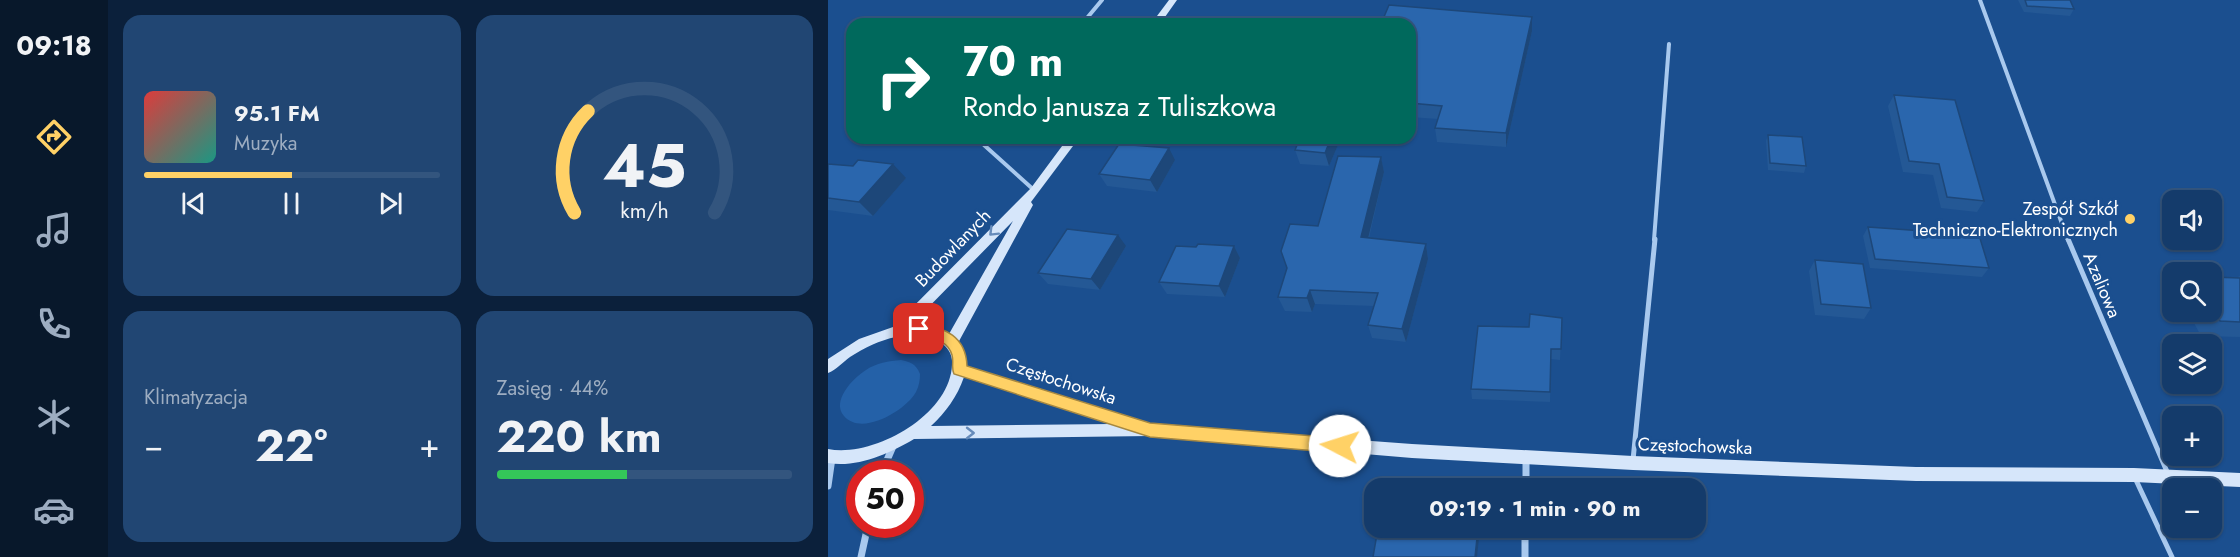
<!DOCTYPE html>
<html lang="pl">
<meta charset="utf-8">
<style>
:root{--surface:#143b6b;--page:#214673;--text:#f1f3f6;--muted:#9dadc1;--line:#33557e;--accent:#ffd166}
body{margin:0;font-family:Jost,sans-serif;background:var(--page);color:var(--text);height:100vh;display:flex;flex-direction:column;font-size:22px;white-space:nowrap}
*{box-sizing:border-box;margin:0}
p{font-size:20px;color:var(--muted)}
.icon{flex:none;width:33px;height:33px;fill:none;stroke:currentColor;stroke-width:2;stroke-linecap:round;stroke-linejoin:round}
.map{position:relative;flex:1;overflow:hidden}
.details{display:flex;flex-direction:column;gap:15px;padding:15px;background:#0b203b;width:720px}
.details>*{flex:none}
.banner{position:absolute;left:18px;top:18px;width:570px;height:126px;border-radius:18px;box-shadow:0 2px 4px #0004,0 0 0 2px var(--line);background:#00695c;color:#fff;overflow:hidden}
.fabs{position:absolute;left:1334px;top:190px;display:grid;gap:12px}
.fabs a{display:grid;place-items:center;width:60px;height:60px;border-radius:12px;background:var(--surface);box-shadow:0 2px 4px #0004,0 0 0 2px var(--line);font-size:30px}
.speed{position:absolute;left:18px;top:460px;display:flex;gap:12px;font-size:30px;font-weight:700;text-align:center}
.speed>*{display:grid;place-content:center;width:78px;height:78px;border-radius:50%;background:var(--surface);box-shadow:0 2px 4px #0004,0 0 0 2px var(--line);line-height:1}
.speed .limit{border:9px solid #d22;background:#fff;color:#111}
.pin{position:absolute;display:grid;place-items:center;width:51px;height:51px;color:#fff;margin:-26px;border-radius:12px;box-shadow:0 3px 9px #0006}
.me{position:absolute;width:66px;margin:-33px;rotate:275deg;stroke-linejoin:round;filter:drop-shadow(0 0 4px #0008)}
.turn{display:flex;align-items:center;gap:21px;height:126px;padding:0 18px;font-size:27px}
.turn .icon{width:78px;height:78px;stroke-width:2.5}
.turn b{display:block;font-size:42px;line-height:51px}
.big{font-size:45px;font-weight:700;line-height:1.1}
.details .card{flex:1;display:flex;flex-direction:column;justify-content:center;gap:9px;min-width:0;padding:0 21px;border-radius:18px;background:var(--page)}
.details .dial{align-items:center;gap:0}
.dial svg{height:156px;overflow:visible;fill:none;stroke:var(--line);stroke-width:7;stroke-linecap:round;text-anchor:middle}
.dial text{fill:var(--text);stroke:none}
.song{display:flex;align-items:center;gap:18px}
.cover{width:72px;height:72px;border-radius:9px;background:linear-gradient(135deg,hsl(0 70% 55%),hsl(170 70% 35%))}
.played{height:6px;border-radius:3px;background:linear-gradient(90deg,var(--accent) 50%,var(--line) 50%)}
.keys{display:flex;justify-content:space-around;direction:ltr}
.heat{display:flex;justify-content:space-between;align-items:center;font-size:33px;direction:ltr}
.charge{height:9px;border-radius:4px;background:linear-gradient(90deg,#34c759 44%,var(--line) 0)}
.details .tiles{flex:1;display:grid;gap:15px;grid-template-columns:repeat(2,1fr)}
.trip{position:absolute;left:536px;top:478px;width:342px;height:60px;border-radius:18px;background:var(--surface);box-shadow:0 2px 4px #0004,0 0 0 2px var(--line);font-weight:700;line-height:60px;text-align:center}
main{display:flex;flex:1;min-height:0}
.dock{display:flex;flex-direction:column;width:108px;justify-content:space-around;align-items:center;background:#08182b;color:var(--muted)}
.dock .icon{width:42px;height:42px}
.dock .on{color:var(--accent)}
.dock b{font-size:27px;color:var(--text)}
.map>svg:first-child{display:block}
.green{fill:#2461a8}
.lines{fill:none;stroke-linecap:round;stroke-linejoin:round}
.lane-far1{stroke:#a9c9ee;stroke-width:4}
.lane{stroke:#a9c9ee;stroke-width:5}
.street{stroke:#a9c9ee;stroke-width:7}
.secondary{fill:#d6e6fa;fill-rule:evenodd}
.wall{fill:#245895}
.shaded-wall{fill:#1d4779}
.building{fill:#2a66ad;stroke:#1d4779;stroke-width:1.5}
.oneway{stroke:#668bba}
.route{fill:#ffd166;stroke:#a68842;stroke-width:1.5}
.poi-dot{fill:#ffd166;stroke:#1b4f8f;stroke-width:2}
.labels{text-anchor:middle;stroke-width:6;stroke-linejoin:round;paint-order:stroke}
.poi-label{font-size:18px;fill:#fff;stroke:#1b4f8f;text-anchor:end}
.street-label{font-size:18px;fill:#fff;stroke:#1b4f8f}
</style>
<main>
<nav class="dock">
<b>09:18</b>
<svg class="icon on" aria-label="directions" viewBox="0 0 24 24"><path d="M12 3l9 9-9 9-9-9zM9 14v-3h6M13 9l2 2-2 2"/></svg>
<svg class="icon" aria-label="music" viewBox="0 0 24 24"><path d="M9 18V5l10-2v13"/><circle cx="6" cy="18" r="3"/><circle cx="16" cy="16" r="3"/></svg>
<svg class="icon" aria-label="phone" viewBox="0 0 24 24"><path d="M5 4h4l2 5-3 2q2 4 5 5l2-3 5 2v4C11 20 4 13 5 4z"/></svg>
<svg class="icon" aria-label="climate" viewBox="0 0 24 24"><path d="M12 3v18M4 7l16 10M4 17L20 7"/></svg>
<svg class="icon" aria-label="car" viewBox="0 0 24 24"><path d="M5 17H2v-5l4-1 3-4h7l3 4 3 1v5h-3M9 17h6M6 11h13"/><circle cx="7" cy="17" r="2"/><circle cx="17" cy="17" r="2"/></svg>
</nav>
<section class="details">
<div class="tiles">
<div class="card">
<div class="song"><i class="cover"></i><div><b>95.1 FM</b><p>Muzyka</p></div></div>
<div class="played"></div>
<div class="keys"><svg class="icon" aria-label="previous" viewBox="0 0 24 24"><path d="M18 5L8 12l10 7zM5 5v14"/></svg><svg class="icon" aria-label="pause" viewBox="0 0 24 24"><path d="M8 5v14M16 5v14"/></svg><svg class="icon" aria-label="next" viewBox="0 0 24 24"><path d="M6 5l10 7-10 7zM19 5v14"/></svg></div>
</div>
<div class="card dial"><svg viewBox="0 0 100 80">
<path d="M14 69A42 42 0 1 1 86 69"/>
<path d="M14 69A42 42 0 0 1 21 17" stroke="#ffd166"/>
<text x="50" y="56" font-size="32" font-weight="700">45</text>
<text x="50" y="72" font-size="11">km/h</text>
</svg></div>
<div class="card"><p>Klimatyzacja</p>
<div class="heat"><a>−</a><b class="big">22°</b><a>+</a></div>
</div>
<div class="card"><p>Zasięg · 44%</p><b class="big">220 km</b><div class="charge"></div></div>
</div>
</section>
<div class="map">
<svg width="1412" height="557" viewBox="0 0 1412 557">
<rect width="100%" height="100%" fill="#1b4f8f"/>
<path class="green" d="M73,360C83,362 88,364 92,374C92,380 91,386 88,392C78,410 34,437 16,416C3,401 25,378 38,370C48,363 61,361 73,360Z"/>
<g class="lines">
<path class="lane-far1" d="M1152,0L1240,240
M254,24L274,0
M162,138L156,145L207,191
M826,240L841,44"/>
<path class="lane" d="M1240,239L1340,474
M805,460L827,239
M1307,478L1344,557"/>
<path class="street" d="M698,457V489
M53,474L66,444
M0,486L4,458
M697,528V557
M33,557L40,525"/>
<path class="secondary" d="M341,0H349L332,24H323Z
M240,138H251L203,202L205,205L130,343L134,350L137,366L310,420L316,424L584,444L805,456L1088,467L1306,468L1412,473V487L1306,482L1088,481L805,470L584,458L322,436L86,439C61,454 29,468 0,463V449C46,458 122,415 124,365C125,355 120,347 112,342C99,334 83,334 68,337C52,340 36,348 22,357C15,362 8,370 0,373V359L31,339L65,327L203,188ZM185,221L121,334C109,327 97,325 83,325ZM136,377L284,424L103,426C118,412 129,397 136,377Z"/>
</g>
<path class="wall" d="M1190,0H1242L1246,9L1242,16L1196,12Z
M582,24L704,31L678,147L609,142L607,128L610,119L582,117Z
M1066,95L1156,201L1149,212L1113,208L1105,175L1075,172L1060,106Z
M940,135L978,166L976,173L940,170L938,141Z
M472,138H513L501,166L472,164L467,150Z
M553,157L556,172L541,238L598,244L600,259L578,342L544,338L540,325L546,306L487,304L484,312L457,311L450,297L490,226Z
M347,160L329,192L279,186L271,174Z
M0,164L78,178L45,216L0,210Z
M1040,227L1161,268L1154,277L1042,268L1035,236Z
M298,246L272,290L220,284L210,273Z
M406,246L412,258L397,297L339,294L331,282L368,247Z
M987,260L1043,308L1036,319L987,315L981,271Z
M1412,276V337L1373,336L1360,312H1383V277H1410Z
M734,318L732,360L723,359L722,402L644,399L643,389L701,327Z"/>
<path class="shaded-wall" d="M704,17V31L678,147V133Z
M503,138H513L501,166L497,153Z
M341,148L347,160L329,192L322,180Z
M553,157L556,172L537,251L533,237Z
M65,164L78,178L45,216L31,202Z
M290,235L298,246L272,290L263,279Z
M598,244L600,259L578,342L574,329Z
M406,246L412,258L397,297L391,286Z
M482,290L487,304L484,312L479,298Z
M650,528H652L649,557H647Z"/>
<path class="building" d="M1197,0H1242L1246,9L1199,6Z
M561,5L704,17L678,133L607,128L614,106L582,103V24H553Z
M1066,95L1127,100L1156,201L1119,197L1111,164L1081,161Z
M940,135L974,137L978,166L942,163Z
M472,138H503L497,153L467,150Z
M291,144L341,148L322,180L271,174Z
M510,156L553,157L533,237L598,244L574,329L540,325L550,293L482,290L479,298L450,297L459,268L453,251L462,224L490,226Z
M30,160L65,164L31,202L0,198V164L25,166Z
M1040,227L1151,235L1161,268L1047,259Z
M239,229L290,235L263,279L210,273Z
M370,244L406,246L391,286L331,282L348,246L368,247Z
M987,260L1035,264L1043,308L993,304Z
M1383,277L1412,278V322L1392,321L1383,306Z
M702,314L734,318L733,349H723L722,392L643,389L650,326L701,327Z
M550,528H650L647,557H545Z"/>
<defs><path id="oneway-chevron" d="M-2-3.5L2.5 0L-2 3.5" fill="none" stroke-width="1.6" stroke-linecap="round" stroke-linejoin="round" transform="scale(1.5)"/></defs>
<g class="oneway">
<use href="#oneway-chevron" transform="translate(165 232) rotate(135)"/>
<use href="#oneway-chevron" transform="translate(142 433)"/>
</g>
<path class="route" d="M91,323C117,328 138,336 139,366L322,423L512,438L518,440L520,446L518,451L512,453L322,437L126,374C123,368 126,362 124,355C119,338 100,338 86,333L84,329L86,325Z"/>
<circle class="poi-dot" cx="1302" cy="219" r="6"/>
<g class="labels">
<g class="poi-label">
<text x="1290" y="215">Zespół Szkół<tspan x="1290" dy="21">Techniczno-Elektronicznych</tspan></text>
</g>
<g class="street-label">
<text transform="translate(125 248) rotate(-46)" y="6">Budowlanych</text>
<text transform="translate(1274 285) rotate(67)" y="6">Azaliowa</text>
<text transform="translate(233 381) rotate(18)" y="6">Częstochowska</text>
<text transform="translate(867 446) rotate(2)" y="6">Częstochowska</text>
</g>
</g>
</svg>
<div class="fabs">
<a><svg class="icon" aria-label="sound" viewBox="0 0 24 24"><path d="M4 9h4l5-4v14l-5-4H4zM17 9q2 3 0 6"/></svg></a>
<a><svg class="icon" aria-label="search" viewBox="0 0 24 24"><circle cx="10" cy="10" r="6"/><path d="M15 15l6 6"/></svg></a>
<a><svg class="icon" aria-label="layers" viewBox="0 0 24 24"><path d="M12 4l9 5-9 5-9-5zM3 14l9 5 9-5"/></svg></a>
<a>+</a>
<a>−</a>
</div>
<div class="speed"><div class="limit">50</div></div>
<div class="pin" style="left:91px;top:329px;background:#d93025"><svg class="icon" aria-label="arrive" viewBox="0 0 24 24"><path d="M6 21V4h12l-3 4 3 4H6"/></svg></div>
<svg class="me" style="left:512px;top:446px" viewBox="-20 -20 40 40"><circle r="19" fill="#fff"/><path d="M0-13L10 11 0 6-10 11z" fill="#ffd166"/></svg>
<div class="trip">09:19 · 1 min · 90 m</div>
<div class="banner">
<div class="turn"><svg class="icon" aria-label="right" viewBox="0 0 24 24"><path d="M7 20v-9h11M14 6l5 5-5 5"/></svg><div><b>70 m</b>Rondo Janusza z Tuliszkowa</div></div>
</div>
</div>
</main>
